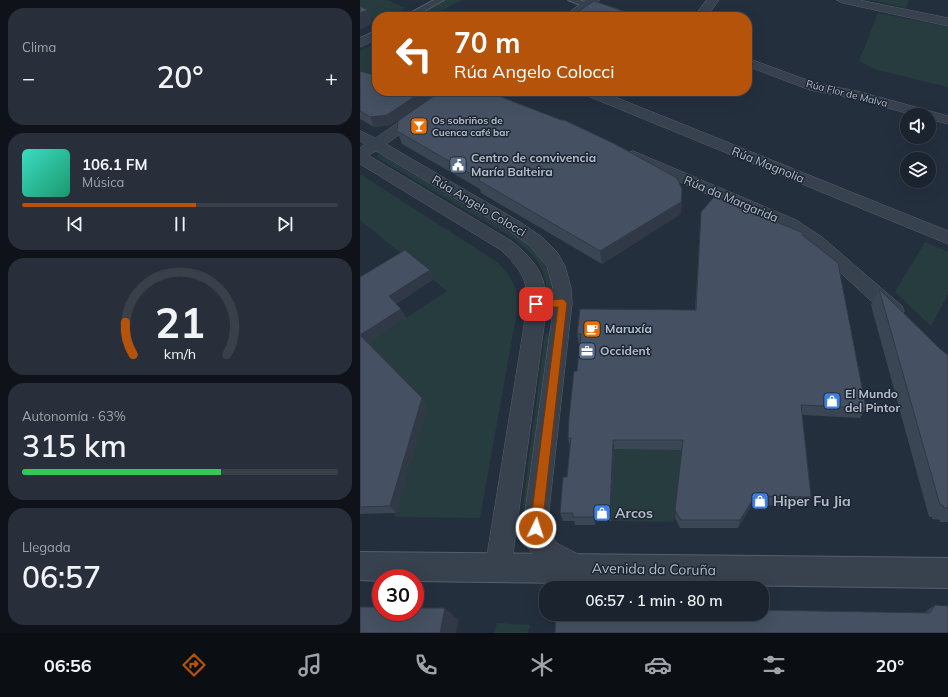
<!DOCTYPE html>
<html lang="es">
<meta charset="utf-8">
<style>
:root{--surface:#1b232e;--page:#282f3a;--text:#f1f3f6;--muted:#a0a4aa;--line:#39404a;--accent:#b45309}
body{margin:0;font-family:Mulish,sans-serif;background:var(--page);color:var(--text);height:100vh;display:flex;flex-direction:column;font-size:15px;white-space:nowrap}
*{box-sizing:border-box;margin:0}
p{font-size:13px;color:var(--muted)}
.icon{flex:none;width:22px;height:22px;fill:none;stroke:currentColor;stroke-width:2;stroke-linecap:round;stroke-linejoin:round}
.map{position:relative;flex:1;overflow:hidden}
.panel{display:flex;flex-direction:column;gap:8px;padding:8px;background:#0f1319;width:360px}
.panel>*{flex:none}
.banner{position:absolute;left:12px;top:12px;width:380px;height:84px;border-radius:16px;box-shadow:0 4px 16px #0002,0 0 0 1px var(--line);background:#b45309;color:#fff;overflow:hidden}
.controls{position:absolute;left:540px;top:108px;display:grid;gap:8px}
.controls a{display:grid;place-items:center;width:36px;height:36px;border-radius:50%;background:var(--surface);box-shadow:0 4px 16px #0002,0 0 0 1px var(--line);font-size:20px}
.speed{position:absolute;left:12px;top:569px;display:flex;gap:8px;font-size:20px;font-weight:700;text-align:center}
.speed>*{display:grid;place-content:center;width:52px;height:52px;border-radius:50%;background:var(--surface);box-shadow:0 4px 16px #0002,0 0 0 1px var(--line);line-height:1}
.speed .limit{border:6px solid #d22;background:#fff;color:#111}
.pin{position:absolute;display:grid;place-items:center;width:34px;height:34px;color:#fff;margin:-17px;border-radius:8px;box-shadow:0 2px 6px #0006}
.me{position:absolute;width:44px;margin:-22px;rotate:4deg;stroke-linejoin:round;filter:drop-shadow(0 0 3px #0008)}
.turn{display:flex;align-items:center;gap:14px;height:84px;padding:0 16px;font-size:18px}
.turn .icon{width:52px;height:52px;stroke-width:2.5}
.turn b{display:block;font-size:28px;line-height:34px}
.big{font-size:30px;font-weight:600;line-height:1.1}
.panel .tile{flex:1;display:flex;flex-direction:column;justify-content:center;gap:6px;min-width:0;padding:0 14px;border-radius:16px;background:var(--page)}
.panel .dial{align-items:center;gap:0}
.dial svg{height:104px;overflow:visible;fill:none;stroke:var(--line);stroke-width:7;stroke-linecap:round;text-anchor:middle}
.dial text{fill:var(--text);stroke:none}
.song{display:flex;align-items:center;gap:12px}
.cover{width:48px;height:48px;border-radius:6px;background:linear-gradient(135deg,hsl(170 70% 55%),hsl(160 70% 35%))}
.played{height:4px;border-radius:2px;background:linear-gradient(90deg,var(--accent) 55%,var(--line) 55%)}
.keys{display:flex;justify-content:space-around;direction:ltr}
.heat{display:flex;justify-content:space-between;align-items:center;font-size:22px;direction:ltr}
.charge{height:6px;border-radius:3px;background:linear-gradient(90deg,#34c759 63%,var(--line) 0)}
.trip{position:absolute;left:179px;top:581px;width:230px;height:40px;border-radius:16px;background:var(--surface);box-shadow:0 4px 16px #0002,0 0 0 1px var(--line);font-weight:600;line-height:40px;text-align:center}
.tab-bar{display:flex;height:64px;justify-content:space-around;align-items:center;background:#0b0e12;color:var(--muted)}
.tab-bar .icon{width:28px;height:28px}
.tab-bar .current{color:var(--accent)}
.tab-bar b{font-size:18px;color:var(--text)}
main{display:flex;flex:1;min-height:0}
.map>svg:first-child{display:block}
.green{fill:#263c3f}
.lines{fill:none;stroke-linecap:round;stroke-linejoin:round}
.pedestrian-casing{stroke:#565f6c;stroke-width:2}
.minor-casing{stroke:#565f6c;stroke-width:1}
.tertiary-casing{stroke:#565f6c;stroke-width:2}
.pedestrian{fill:#38414e;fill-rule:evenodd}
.minor{fill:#38414e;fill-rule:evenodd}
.tertiary{fill:#38414e;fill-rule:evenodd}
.wall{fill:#3b4654}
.shaded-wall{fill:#303945}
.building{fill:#455162;stroke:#303945}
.route{fill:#b45309;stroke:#753606}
.labels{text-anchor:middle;stroke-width:3;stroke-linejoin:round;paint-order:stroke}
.far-street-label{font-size:10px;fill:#b4bcc9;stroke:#1d2633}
.far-poi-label{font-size:10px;font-weight:bold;fill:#b4bcc9;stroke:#1d2633;text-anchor:start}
.poi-label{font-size:12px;font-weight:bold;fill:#b4bcc9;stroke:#1d2633;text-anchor:start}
.street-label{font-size:12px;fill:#b4bcc9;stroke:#1d2633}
.near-poi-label{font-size:14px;font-weight:bold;fill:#b4bcc9;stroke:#1d2633;text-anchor:start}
.near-street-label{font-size:14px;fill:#b4bcc9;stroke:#1d2633}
</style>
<main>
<section class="panel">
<div class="tile"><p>Clima</p>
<div class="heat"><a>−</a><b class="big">20°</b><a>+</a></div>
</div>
<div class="tile">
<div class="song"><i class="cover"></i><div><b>106.1 FM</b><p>Música</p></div></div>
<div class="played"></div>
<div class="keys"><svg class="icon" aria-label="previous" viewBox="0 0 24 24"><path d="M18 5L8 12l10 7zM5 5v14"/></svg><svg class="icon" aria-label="pause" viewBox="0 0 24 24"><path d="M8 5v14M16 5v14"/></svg><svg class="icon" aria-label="next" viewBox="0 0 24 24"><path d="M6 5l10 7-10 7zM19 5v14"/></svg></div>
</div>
<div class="tile dial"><svg viewBox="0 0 100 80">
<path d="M14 69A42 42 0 1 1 86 69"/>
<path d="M14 69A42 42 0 0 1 8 44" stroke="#b45309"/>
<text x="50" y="56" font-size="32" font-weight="700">21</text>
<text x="50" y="72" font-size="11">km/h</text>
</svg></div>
<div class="tile"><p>Autonomía · 63%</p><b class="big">315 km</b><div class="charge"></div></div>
<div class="tile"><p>Llegada</p><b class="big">06:57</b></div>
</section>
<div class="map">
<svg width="588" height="633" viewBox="0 0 588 633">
<rect width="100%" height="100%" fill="#242f3e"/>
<path class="green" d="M0,0H27L46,8L28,17H17V21L0,13Z
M84,0H102L69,17L62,15L61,13Z
M512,0H549L546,8Z
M518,13L588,27V87L517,70L499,61Z
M17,42V70L0,81V51Z
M18,155L23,156L163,240C180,254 190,268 194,291H188C182,262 176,258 154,239L16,157Z
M0,174L134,260C152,274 159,289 157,311L120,518L35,517L6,344L87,291L0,220Z
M565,242L588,252V294L571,326L535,292Z
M191,333L169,512L162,511L185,334Z
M254,449H323L314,522L251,521Z
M137,623L170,625L168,633H134Z"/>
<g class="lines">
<defs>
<path id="pedestrian" d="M74,0H84L54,17H43Z
M208,0H220L231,5L227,8Z"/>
<path id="minor" d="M226,0H240L217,17H203Z
M347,0H359L347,17H334Z
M477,0H499L588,18V26L483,3Z
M17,30V39L0,47V38Z
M387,58L458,84L497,91L588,116V124L569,119V115H554L495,99L450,90L387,66Z
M84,91H100L26,144L160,222L182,237L197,252L205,266L211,288L212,303L188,519V533L198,544L222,556L226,565L222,574L213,578C194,570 170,560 164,538C163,532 164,525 164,519L194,303L193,288L187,266L169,245L148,230L16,151L8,155L153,242C186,270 188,284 184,326L151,568L147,577L138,581L129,577L125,568L164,326C169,288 170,278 141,250L0,164V148L5,144L0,141V131L15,138Z
M221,91H240L588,231V244L223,94Z
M273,151L436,220L462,237L542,306L544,311L542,316L535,318L528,316L450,245L424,228L268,159L265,156L268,153Z"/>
<path id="tertiary" d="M0,552L588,558V588L55,581V578H21V581L0,580Z"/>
</defs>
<use href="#pedestrian" class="pedestrian-casing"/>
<use href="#minor" class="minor-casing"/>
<use href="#tertiary" class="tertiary-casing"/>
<use href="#pedestrian" class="pedestrian"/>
<use href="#minor" class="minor"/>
<use href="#tertiary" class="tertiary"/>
</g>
<path class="wall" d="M0,71L17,76V91H126L201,120H204L253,143L317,178L322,189L321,214L242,264L121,193L120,189L42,144L37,131L38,121L72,97L31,125L14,127L0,119Z
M341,212L443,236L506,408L500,418L442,415L451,497L446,506L392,505L378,528H320L315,518L322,450L254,449L251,521H236L235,525H215L214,521H203L200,513L207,477L210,447L208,438L217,371L220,345H219L217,334L335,310Z
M0,277L74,279L36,304L41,309L46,318L8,343L62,398L67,407L36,513L0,514Z
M519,289L579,348L588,355V522H580V520L572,519V517H569L511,305Z
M575,605L588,633L564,613Z"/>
<path class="shaded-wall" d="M8,10L13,23L0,30V13Z
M63,91H81L31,125L14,127L10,117Z
M322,189L321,214L242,264L240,251Z
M70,270L74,279L34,305L29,296Z
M41,309L46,318L6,344L0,335Z
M62,398L67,407L36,513L30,506Z
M253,440L254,449L251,521L250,513Z
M395,496L392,505L378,528L380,520Z
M234,513L236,521L235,525L234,517Z
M85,608L99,620L96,633H80Z"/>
<path class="building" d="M234,1L281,17H210Z
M0,6L8,10L0,13Z
M0,71L17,76V91H63L27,115L10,117L0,111Z
M81,91H126L201,120H204L253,143L317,178L322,189L321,202L240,251L118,180L120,179L37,131L38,121Z
M356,197L443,233L442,235L478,263L506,408L441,405L451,497L395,496L380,520H321L315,510L323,440H253L250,513H234V517H213V513H200L203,477H207L211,438H208L209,418L214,371H217L221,334H217L220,309L336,310L341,212L353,198Z
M45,250L70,270L29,296L41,309L0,335V277Z
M519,289L579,348L588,355V508H584L583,505H580Z
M0,335L62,398L30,506L0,507Z
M575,605L588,606V633H195L196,614H402V610L570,613Z
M0,607H21V612H55V608H85L80,633H0Z"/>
<path class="route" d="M203,299L207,303L182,528L180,532L176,534L172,532L170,528L198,307H176L172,304L176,301Z"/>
<defs>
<symbol id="bar-square" viewBox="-11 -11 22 22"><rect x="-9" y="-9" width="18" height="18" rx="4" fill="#e8710a" stroke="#1d2633"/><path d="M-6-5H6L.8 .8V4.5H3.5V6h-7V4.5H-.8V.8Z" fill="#fff"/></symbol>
<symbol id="civic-square" viewBox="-11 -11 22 22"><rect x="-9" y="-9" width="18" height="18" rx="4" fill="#5c6f8a" stroke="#1d2633"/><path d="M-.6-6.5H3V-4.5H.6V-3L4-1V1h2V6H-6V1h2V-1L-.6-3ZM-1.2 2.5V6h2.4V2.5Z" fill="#fff"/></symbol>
<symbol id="cafe-square" viewBox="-11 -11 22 22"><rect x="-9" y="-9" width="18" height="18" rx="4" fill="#e8710a" stroke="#1d2633"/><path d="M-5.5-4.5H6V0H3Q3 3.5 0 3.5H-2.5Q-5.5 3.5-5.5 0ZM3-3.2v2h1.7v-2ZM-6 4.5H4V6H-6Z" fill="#fff"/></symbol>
<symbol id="office-square" viewBox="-11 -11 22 22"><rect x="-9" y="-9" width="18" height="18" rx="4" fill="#5c6f8a" stroke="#1d2633"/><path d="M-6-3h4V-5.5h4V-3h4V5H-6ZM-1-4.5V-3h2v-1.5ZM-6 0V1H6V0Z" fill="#fff"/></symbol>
<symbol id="shop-square" viewBox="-11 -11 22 22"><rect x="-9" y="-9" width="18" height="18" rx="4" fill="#3f7fe0" stroke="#1d2633"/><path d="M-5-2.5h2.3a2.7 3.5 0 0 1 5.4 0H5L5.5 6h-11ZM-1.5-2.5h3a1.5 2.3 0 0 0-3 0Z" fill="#fff"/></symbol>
</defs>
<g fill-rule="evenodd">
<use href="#bar-square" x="49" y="116" width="20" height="20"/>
<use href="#civic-square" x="88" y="155" width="20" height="20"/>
<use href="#cafe-square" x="222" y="319" width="20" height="20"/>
<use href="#office-square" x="217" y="341" width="20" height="20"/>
<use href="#shop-square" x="462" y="391" width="20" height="20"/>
<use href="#shop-square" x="390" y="491" width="20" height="20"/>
<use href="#shop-square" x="232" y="503" width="20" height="20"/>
</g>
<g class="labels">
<g class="far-street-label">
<text transform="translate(487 93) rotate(14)" y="4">Rúa Flor de Malva</text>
</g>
<g class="far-poi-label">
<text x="72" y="124">Os sobriños de<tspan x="72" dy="12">Cuenca café bar</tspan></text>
</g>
<g class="poi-label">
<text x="111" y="162">Centro de convivencia<tspan x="111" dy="14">María Balteira</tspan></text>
<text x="245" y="333">Maruxía</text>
<text x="240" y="355">Occident</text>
<text x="485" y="398">El Mundo<tspan x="485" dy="14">del Pintor</tspan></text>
</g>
<g class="street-label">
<text transform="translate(408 165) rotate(22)" y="4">Rúa Magnolia</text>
<text transform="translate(371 199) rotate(23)" y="4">Rúa da Margarida</text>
<text transform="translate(119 206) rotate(31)" y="4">Rúa Angelo Colocci</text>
</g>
<g class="near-poi-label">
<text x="413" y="506">Hiper Fu Jia</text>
<text x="255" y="518">Arcos</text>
</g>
<g class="near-street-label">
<text transform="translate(294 569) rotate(1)" y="5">Avenida da Coruña</text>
</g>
</g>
</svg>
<div class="controls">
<a><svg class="icon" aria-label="sound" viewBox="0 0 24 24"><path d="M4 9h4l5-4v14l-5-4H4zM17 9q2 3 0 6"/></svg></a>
<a><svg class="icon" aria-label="layers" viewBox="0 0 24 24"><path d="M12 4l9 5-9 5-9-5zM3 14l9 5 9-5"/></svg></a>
</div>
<div class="speed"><div class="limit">30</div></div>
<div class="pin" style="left:176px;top:304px;background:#d93025"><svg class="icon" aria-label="arrive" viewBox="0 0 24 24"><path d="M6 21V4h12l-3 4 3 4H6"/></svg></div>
<svg class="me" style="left:176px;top:528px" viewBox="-20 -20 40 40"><circle r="17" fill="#b45309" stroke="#fff" stroke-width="3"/><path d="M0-11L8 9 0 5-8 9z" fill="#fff"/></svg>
<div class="trip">06:57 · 1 min · 80 m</div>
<div class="banner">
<div class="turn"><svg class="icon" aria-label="left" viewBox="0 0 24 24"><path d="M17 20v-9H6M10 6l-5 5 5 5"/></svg><div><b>70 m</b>Rúa Angelo Colocci</div></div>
</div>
</div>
</main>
<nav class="tab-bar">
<b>06:56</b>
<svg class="icon current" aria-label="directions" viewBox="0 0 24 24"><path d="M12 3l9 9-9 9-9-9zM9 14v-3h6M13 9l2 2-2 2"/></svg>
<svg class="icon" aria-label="music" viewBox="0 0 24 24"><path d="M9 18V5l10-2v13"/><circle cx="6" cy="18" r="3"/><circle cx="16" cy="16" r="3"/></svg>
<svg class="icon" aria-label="phone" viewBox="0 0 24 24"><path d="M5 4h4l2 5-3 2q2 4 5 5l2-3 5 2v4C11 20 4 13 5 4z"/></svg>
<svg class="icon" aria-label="climate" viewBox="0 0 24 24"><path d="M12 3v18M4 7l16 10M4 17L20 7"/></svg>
<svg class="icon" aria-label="car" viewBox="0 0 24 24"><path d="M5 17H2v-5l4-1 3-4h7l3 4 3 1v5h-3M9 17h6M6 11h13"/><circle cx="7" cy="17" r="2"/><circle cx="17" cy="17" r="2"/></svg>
<svg class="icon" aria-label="filters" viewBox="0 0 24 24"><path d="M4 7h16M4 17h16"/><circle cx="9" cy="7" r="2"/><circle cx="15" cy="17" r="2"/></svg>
<b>20°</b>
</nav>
